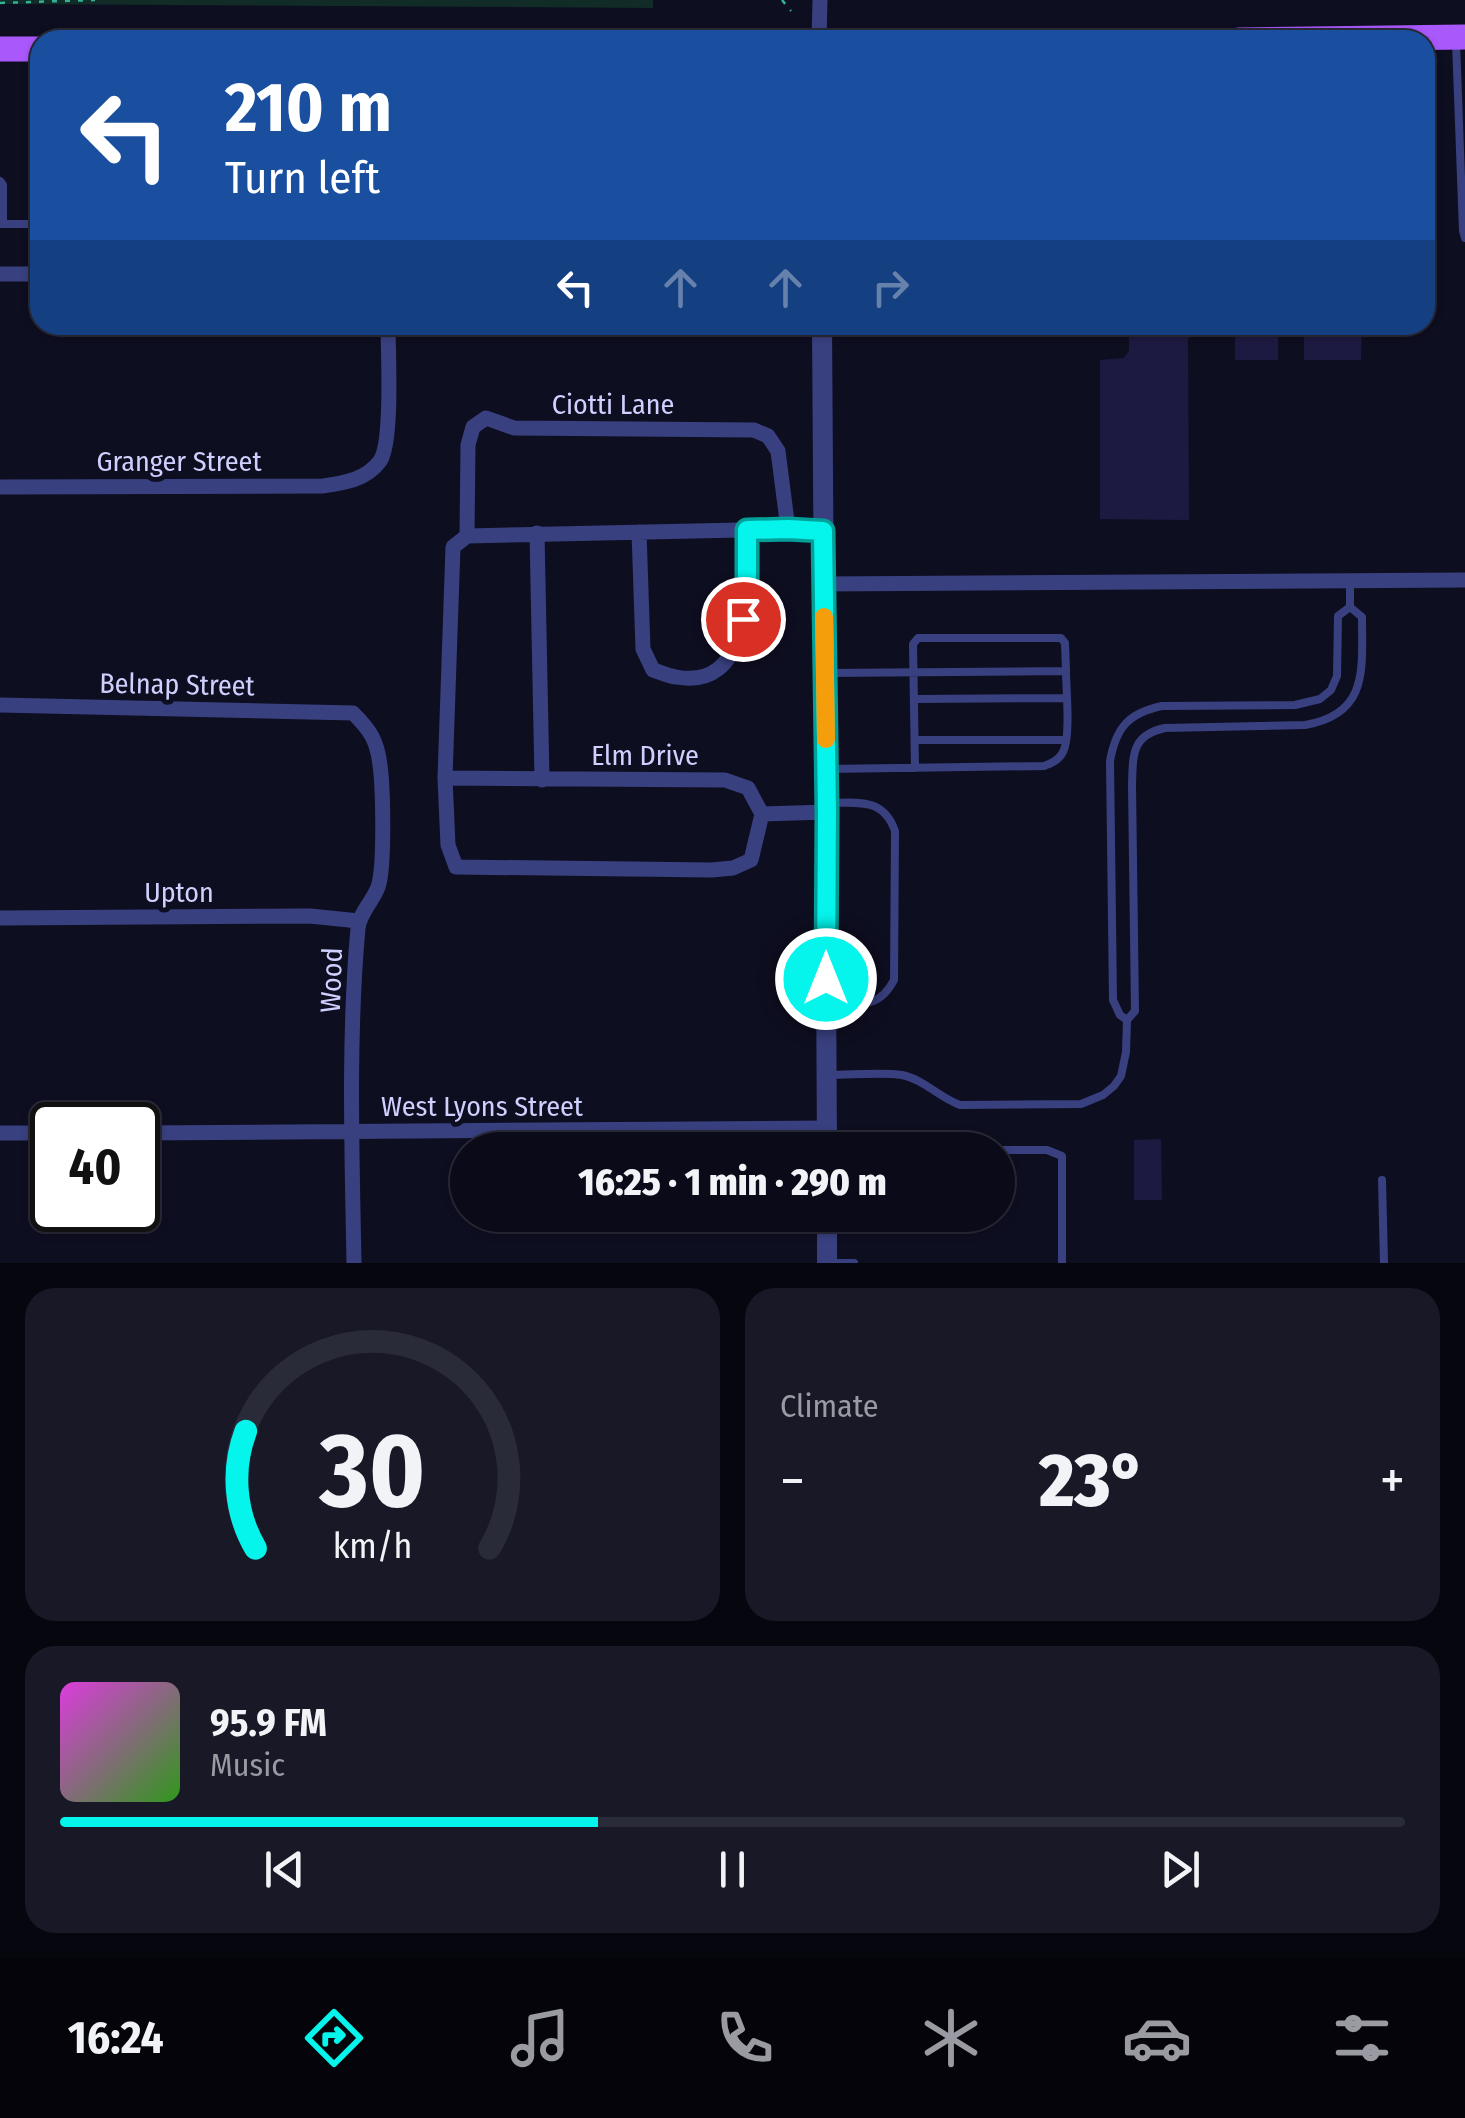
<!DOCTYPE html>
<meta charset="utf-8">
<style>
:root{--surface:#0a0a19;--page:#181826;--text:#f1f3f6;--muted:#999aa2;--line:#2a2b38;--accent:#05f4ec}
body{margin:0;font-family:"Fira Sans Condensed",sans-serif;background:var(--page);color:var(--text);height:100vh;display:flex;flex-direction:column;font-size:38px;white-space:nowrap}
*{box-sizing:border-box;margin:0}
p{font-size:32px;color:var(--muted)}
.icon{flex:none;width:55px;height:55px;fill:none;stroke:currentColor;stroke-width:2;stroke-linecap:round;stroke-linejoin:round}
.map{position:relative;height:1263px;overflow:hidden}
.sheet{display:flex;flex-direction:column;gap:25px;padding:25px;background:#06060e;flex:1}
.sheet>*{flex:none}
.banner{position:absolute;left:30px;top:30px;width:1405px;height:305px;border-radius:30px;box-shadow:0 2px 8px #0004,0 0 0 2px var(--line);background:#1a4fa0;color:#fff;overflow:hidden}
.speed{position:absolute;left:30px;top:1102px;display:flex;gap:20px;font-size:50px;font-weight:700;text-align:center}
.speed>*{display:grid;place-content:center;width:130px;height:130px;border-radius:50%;background:var(--surface);box-shadow:0 2px 8px #0004,0 0 0 2px var(--line);line-height:1}
.speed .limit{border:5px solid #111;border-radius:15px;background:#fff;color:#111}
.pin{position:absolute;display:grid;place-items:center;width:85px;height:85px;color:#fff;margin:-42px;border:5px solid #fff;border-radius:50%;box-shadow:0 2px 10px #0007}
.me{position:absolute;width:110px;margin:-55px;rotate:0deg;stroke-linejoin:round;filter:drop-shadow(0 0 8px #0008)}
.turn{display:flex;align-items:center;gap:35px;height:210px;padding:0 30px;font-size:45px}
.turn .icon{width:130px;height:130px;stroke-width:2.5}
.turn b{display:block;font-size:70px;line-height:85px}
.lanes{display:flex;align-items:center;height:95px;padding:0 30px;background:#0003;justify-content:center;gap:50px;direction:ltr}
.lanes .off{opacity:.35}
.big{font-size:75px;font-weight:800;line-height:1.1}
.sheet .card{flex:1;display:flex;flex-direction:column;justify-content:center;gap:15px;min-width:0;padding:0 35px;border-radius:30px;background:var(--page)}
.sheet .dial{align-items:center;gap:0}
.dial svg{height:260px;overflow:visible;fill:none;stroke:var(--line);stroke-width:7;stroke-linecap:round;text-anchor:middle}
.dial text{fill:var(--text);stroke:none}
.song{display:flex;align-items:center;gap:30px}
.cover{width:120px;height:120px;border-radius:15px;background:linear-gradient(135deg,hsl(300 70% 55%),hsl(110 70% 35%))}
.played{height:10px;border-radius:5px;background:linear-gradient(90deg,var(--accent) 40%,var(--line) 40%)}
.keys{display:flex;justify-content:space-around;direction:ltr}
.heat{display:flex;justify-content:space-between;align-items:center;font-size:55px;direction:ltr}
.sheet .tiles{flex:1;display:grid;gap:25px;grid-template-columns:1fr 1fr}
.card:last-child{grid-column:span 2}
.trip{position:absolute;left:450px;top:1132px;width:565px;height:100px;border-radius:50px;background:var(--surface);box-shadow:0 2px 8px #0004,0 0 0 2px var(--line);font-weight:800;line-height:100px;text-align:center}
.menu{display:flex;height:160px;justify-content:space-around;align-items:center;background:#04040a;color:var(--muted)}
.menu .icon{width:70px;height:70px}
.menu .active{color:var(--accent)}
.menu b{font-size:45px;color:var(--text)}
.map>svg:first-child{display:block}
.green{fill:#112b27}
.building{fill:#1d1a42}
.lines{fill:none;stroke-linecap:round;stroke-linejoin:round}
.path{stroke:#30b198;stroke-width:2.5;stroke-dasharray:5 8;stroke-linecap:butt}
.service{stroke:#39407f;stroke-width:8}
.minor{stroke:#39407f;stroke-width:15}
.tertiary{stroke:#39407f;stroke-width:20}
.primary{stroke:#a958fc;stroke-width:25}
.route-casing{stroke:#039f99;stroke-width:25}
.route{stroke:#05f4ec;stroke-width:18}
.slow{stroke:#f59e0b;stroke-width:18}
.labels{text-anchor:middle;stroke-width:10;stroke-linejoin:round;paint-order:stroke}
.street-label{font-size:28px;fill:#cfd0fe;stroke:#0e0e21}
</style>
<div class="map">
<svg width="1465" height="1263" viewBox="0 0 1465 1263">
<rect width="100%" height="100%" fill="#0e0e21"/>
<path class="green" d="M0,0H653V8L0,4Z"/>
<path class="building" d="M1129,325H1190V338H1188L1189,520L1100,519V360L1124,358L1129,351Z
M1235,325H1278V360H1235Z
M1304,325H1362L1361,360H1304Z
M1161,1139L1162,1200H1134V1140Z"/>
<g class="lines">
<path class="path" d="M782,0L791,11
M0,3L95,0"/>
<path class="service" d="M1456,42L1463,231L1465,238
M37,54V129
M0,181L3,185V224
M0,224H31L37,219V137
M825,673C905,673 985,671 1066,671L1065,643L1061,638H918L913,644L915,768
M915,699L1066,698
M915,740H1066
M826,769L1044,766C1052,763 1059,760 1063,752C1071,737 1066,689 1066,671
M827,803C857,803 883,797 895,831L894,980C879,1009 859,1004 831,1004
M1127,1020L1120,1015L1113,1000L1110,761C1116,727 1129,713 1162,706L1295,705L1320,699L1331,690L1337,676L1338,616L1350,607V580
M829,1075C851,1075 881,1072 902,1075C923,1079 940,1098 960,1105L1081,1104L1103,1095L1114,1086L1121,1076L1126,1052L1127,1020L1135,1011L1132,785C1133,756 1131,735 1165,728L1305,725C1369,714 1362,669 1362,617L1350,607
M998,1150H1047L1062,1156V1263
M1382,1180L1384,1263
M829,1263H854"/>
<path class="minor" d="M819,40L820,0
M0,274H40
M0,487L323,486C344,483 366,480 380,461C393,442 388,352 388,325
M639,532L643,649L653,670C660,672 668,676 676,677C755,692 747,578 747,530
M537,533L542,780
M467,536L468,445L473,427L486,418L514,428L754,430L768,436L778,451L788,529
M823,584L1465,580
M0,705L353,713C370,730 377,740 380,765C383,788 385,867 378,887C373,901 360,912 358,928C348,1038 352,1152 354,1263
M445,778L725,780L748,788L762,814L827,812
M762,814L751,860L733,868L712,870L456,867L448,845L445,778L453,547L467,536L788,529L823,531
M0,918L310,916L359,921
M0,1133H52
M138,1133L827,1128"/>
<path class="tertiary" d="M822,325C823,600 827,875 827,1150
M827,1215V1263"/>
<path class="primary" d="M1239,40L1465,37
M0,49H40"/>
</g>
<g class="lines">
<defs>
<path id="route" d="M743,619L747,599V530L788,529L823,531L827,812L826,979"/>
</defs>
<use href="#route" class="route-casing"/>
<use href="#route" class="route"/>
<path class="slow" d="M824,617L826,739"/>
</g>
<g class="labels">
<g class="street-label">
<text x="613" y="414">Ciotti Lane</text>
<text x="179" y="471">Granger Street</text>
<text transform="translate(177 684) rotate(1)" y="10">Belnap Street</text>
<text x="645" y="765">Elm Drive</text>
<text x="179" y="902">Upton</text>
<text transform="translate(331 980) rotate(-88)" y="10">Wood</text>
<text x="482" y="1116">West Lyons Street</text>
</g>
</g>
</svg>
<div class="speed"><div class="limit">40</div></div>
<div class="pin" style="left:743px;top:619px;background:#d93025"><svg class="icon" aria-label="arrive" viewBox="0 0 24 24"><path d="M6 21V4h12l-3 4 3 4H6"/></svg></div>
<svg class="me" style="left:826px;top:979px" viewBox="-20 -20 40 40"><circle r="17" fill="#05f4ec" stroke="#fff" stroke-width="3"/><path d="M0-11L8 9 0 5-8 9z" fill="#fff"/></svg>
<div class="trip">16:25 · 1 min · 290 m</div>
<div class="banner">
<div class="turn"><svg class="icon" aria-label="left" viewBox="0 0 24 24"><path d="M17 20v-9H6M10 6l-5 5 5 5"/></svg><div><b>210 m</b>Turn left</div></div>
<div class="lanes"><svg class="icon" aria-label="left" viewBox="0 0 24 24"><path d="M17 20v-9H6M10 6l-5 5 5 5"/></svg><svg class="icon off" aria-label="ahead" viewBox="0 0 24 24"><path d="M12 20V5M6 11l6-6 6 6"/></svg><svg class="icon off" aria-label="ahead" viewBox="0 0 24 24"><path d="M12 20V5M6 11l6-6 6 6"/></svg><svg class="icon off" aria-label="right" viewBox="0 0 24 24"><path d="M7 20v-9h11M14 6l5 5-5 5"/></svg></div>
</div>
</div>
<section class="sheet">
<div class="tiles">
<div class="card dial"><svg viewBox="0 0 100 80">
<path d="M14 69A42 42 0 1 1 86 69"/>
<path d="M14 69A42 42 0 0 1 11 33" stroke="#05f4ec"/>
<text x="50" y="56" font-size="32" font-weight="700">30</text>
<text x="50" y="72" font-size="11">km/h</text>
</svg></div>
<div class="card"><p>Climate</p>
<div class="heat"><a>−</a><b class="big">23°</b><a>+</a></div>
</div>
<div class="card">
<div class="song"><i class="cover"></i><div><b>95.9 FM</b><p>Music</p></div></div>
<div class="played"></div>
<div class="keys"><svg class="icon" aria-label="previous" viewBox="0 0 24 24"><path d="M18 5L8 12l10 7zM5 5v14"/></svg><svg class="icon" aria-label="pause" viewBox="0 0 24 24"><path d="M8 5v14M16 5v14"/></svg><svg class="icon" aria-label="next" viewBox="0 0 24 24"><path d="M6 5l10 7-10 7zM19 5v14"/></svg></div>
</div>
</div>
</section>
<nav class="menu">
<b>16:24</b>
<svg class="icon active" aria-label="directions" viewBox="0 0 24 24"><path d="M12 3l9 9-9 9-9-9zM9 14v-3h6M13 9l2 2-2 2"/></svg>
<svg class="icon" aria-label="music" viewBox="0 0 24 24"><path d="M9 18V5l10-2v13"/><circle cx="6" cy="18" r="3"/><circle cx="16" cy="16" r="3"/></svg>
<svg class="icon" aria-label="phone" viewBox="0 0 24 24"><path d="M5 4h4l2 5-3 2q2 4 5 5l2-3 5 2v4C11 20 4 13 5 4z"/></svg>
<svg class="icon" aria-label="climate" viewBox="0 0 24 24"><path d="M12 3v18M4 7l16 10M4 17L20 7"/></svg>
<svg class="icon" aria-label="car" viewBox="0 0 24 24"><path d="M5 17H2v-5l4-1 3-4h7l3 4 3 1v5h-3M9 17h6M6 11h13"/><circle cx="7" cy="17" r="2"/><circle cx="17" cy="17" r="2"/></svg>
<svg class="icon" aria-label="filters" viewBox="0 0 24 24"><path d="M4 7h16M4 17h16"/><circle cx="9" cy="7" r="2"/><circle cx="15" cy="17" r="2"/></svg>
</nav>
